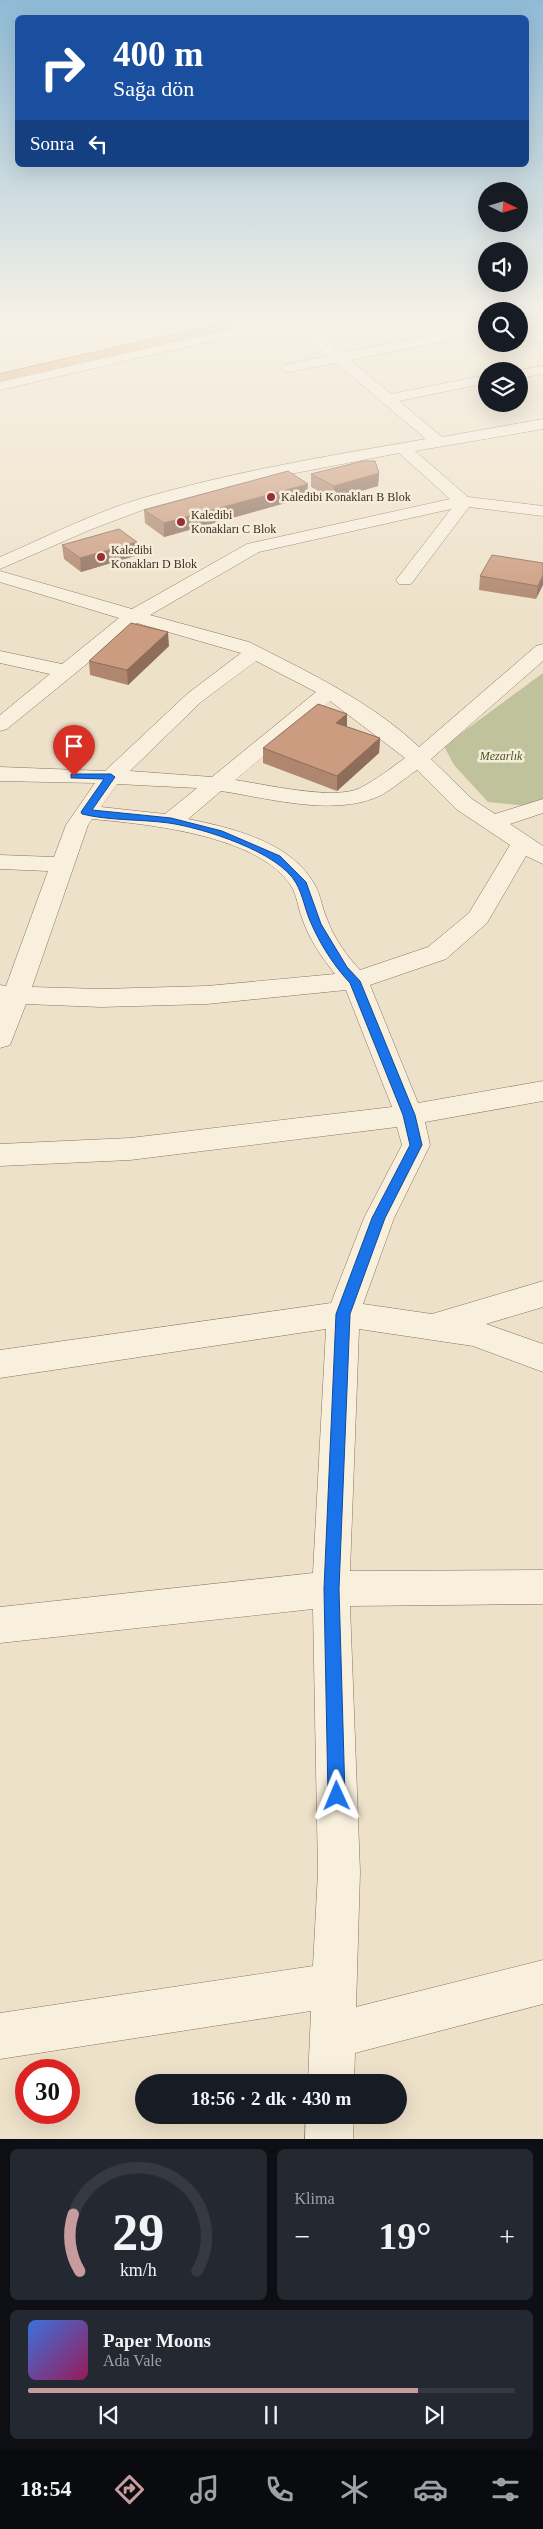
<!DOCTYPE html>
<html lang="tr">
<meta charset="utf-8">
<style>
:root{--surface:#171b24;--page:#242831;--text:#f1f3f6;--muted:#9ea1a6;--line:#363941;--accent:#c89b9f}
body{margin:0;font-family:"Times New Roman",serif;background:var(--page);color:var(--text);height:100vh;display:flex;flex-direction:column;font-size:19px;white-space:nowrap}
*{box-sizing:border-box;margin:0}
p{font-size:16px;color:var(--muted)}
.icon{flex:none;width:28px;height:28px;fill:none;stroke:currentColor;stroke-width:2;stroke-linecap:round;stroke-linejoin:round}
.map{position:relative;height:2139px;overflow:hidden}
.side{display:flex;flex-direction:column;gap:10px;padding:10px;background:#0d0f14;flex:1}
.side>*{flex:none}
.top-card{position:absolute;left:15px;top:15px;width:514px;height:152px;border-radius:8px;box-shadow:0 5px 20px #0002;background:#1a4fa0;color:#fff;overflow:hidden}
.needle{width:32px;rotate:95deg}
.buttons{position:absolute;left:478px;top:182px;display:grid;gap:10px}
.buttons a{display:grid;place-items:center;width:50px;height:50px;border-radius:50%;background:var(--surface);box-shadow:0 5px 20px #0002;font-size:25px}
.speed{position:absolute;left:15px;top:2059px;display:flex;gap:10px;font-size:25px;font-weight:700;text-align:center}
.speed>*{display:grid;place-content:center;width:65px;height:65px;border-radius:50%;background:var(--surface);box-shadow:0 5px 20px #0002;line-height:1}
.speed .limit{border:8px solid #d22;background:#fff;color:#111}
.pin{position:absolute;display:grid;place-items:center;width:42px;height:42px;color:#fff;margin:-51px -21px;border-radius:50% 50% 50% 0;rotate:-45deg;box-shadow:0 0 5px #0007}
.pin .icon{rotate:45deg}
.me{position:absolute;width:55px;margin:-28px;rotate:359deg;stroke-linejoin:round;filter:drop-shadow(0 0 4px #0008)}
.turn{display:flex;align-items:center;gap:18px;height:105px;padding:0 15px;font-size:22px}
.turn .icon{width:65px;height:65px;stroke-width:2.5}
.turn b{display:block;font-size:35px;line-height:42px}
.then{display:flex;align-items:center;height:48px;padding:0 15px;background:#0003;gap:10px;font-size:19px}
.big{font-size:38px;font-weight:700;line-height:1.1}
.side .widget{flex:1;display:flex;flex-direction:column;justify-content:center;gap:8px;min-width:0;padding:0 18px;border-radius:8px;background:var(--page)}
.side .dial{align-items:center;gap:0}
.dial svg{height:130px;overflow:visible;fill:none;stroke:var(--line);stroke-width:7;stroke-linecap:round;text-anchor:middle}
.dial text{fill:var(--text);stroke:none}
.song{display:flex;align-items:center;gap:15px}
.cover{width:60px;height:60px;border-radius:8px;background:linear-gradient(135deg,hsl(220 70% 55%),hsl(330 70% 35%))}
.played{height:5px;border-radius:2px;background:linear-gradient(90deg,var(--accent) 80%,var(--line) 80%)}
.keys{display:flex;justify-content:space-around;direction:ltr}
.heat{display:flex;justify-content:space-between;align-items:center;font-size:28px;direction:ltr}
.side .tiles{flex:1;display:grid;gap:10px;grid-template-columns:1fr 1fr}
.widget:last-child{grid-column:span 2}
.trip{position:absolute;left:135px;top:2074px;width:272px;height:50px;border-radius:25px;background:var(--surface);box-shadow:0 5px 20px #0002;font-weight:700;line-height:50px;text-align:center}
.tab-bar{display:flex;height:80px;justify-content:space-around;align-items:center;background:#090b0e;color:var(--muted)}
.tab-bar .icon{width:35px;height:35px}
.tab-bar .current{color:var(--accent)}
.tab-bar b{font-size:22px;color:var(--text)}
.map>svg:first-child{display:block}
.cemetery{fill:#bfc29b}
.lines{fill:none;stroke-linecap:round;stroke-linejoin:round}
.minor-casing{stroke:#8a735e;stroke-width:1}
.highway-casing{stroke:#584232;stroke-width:1}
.minor{fill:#f8efdd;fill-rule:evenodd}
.highway{fill:#d99d5e;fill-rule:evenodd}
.wall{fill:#af866e}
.shaded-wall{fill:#8e6d5a}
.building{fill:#cb9c80;stroke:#8e6d5a}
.route{fill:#1a73e8;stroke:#114b97}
.poi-dot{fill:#973035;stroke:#f5ecd9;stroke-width:2}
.labels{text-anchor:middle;stroke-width:5;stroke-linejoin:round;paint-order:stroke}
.far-poi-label{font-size:12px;fill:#3b2c21;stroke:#f5ecd9;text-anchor:start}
.far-park-label{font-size:12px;font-style:italic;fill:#4d5728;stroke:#f5ecd9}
</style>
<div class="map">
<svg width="543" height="2139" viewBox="0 0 543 2139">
<rect width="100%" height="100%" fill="#eee1c9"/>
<path class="cemetery" d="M543,673V801L528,806L488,802L454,765L444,746Z"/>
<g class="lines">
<defs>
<path id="minor" d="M275,319H301L342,353L440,334L486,322V330L441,342L350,360L391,394L486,375V383L399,401L442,437L543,419V429L415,451L468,497L543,506V516L469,507L411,584H399L396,580L451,509L259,552L150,615L249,642C306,671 372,702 419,747L536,646L543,644V661L431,759L472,799L495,814L543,799V813L510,824L543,846V864L526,856L487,923L446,959L370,985L418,1103L543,1081V1101L425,1122L430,1145L394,1218L363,1304L432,1314L543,1281V1307L486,1324L543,1344V1372L473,1346L359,1329L350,1571L543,1570V1604L350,1606L360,1872L356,2007L543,1960V2004L355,2053L354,2082H308L311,2011L0,2059V2013L313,1966L318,1872L313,1609L0,1643V1607L313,1573L326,1329L0,1378V1350L331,1303L364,1218L402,1145L397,1127L130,1160L0,1166V1144L130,1138L392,1107L346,990L207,1004L101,1007L26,1004L10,1045L0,1048V985L6,986L48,871L0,869V855L54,857L66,825L95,783L0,781V767L105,771L187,694L241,653L137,623L7,729L0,731V715L50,674L0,663V651L62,664L119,618L0,582V571L132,609L247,544L450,499L399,453L239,484L145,509L92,529L0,569V557C44,538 87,516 133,501C229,472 328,456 426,439L336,363L289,372L284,371L282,368L284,365L328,356L290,323L0,390V382ZM256,661L316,692L212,777L130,771L201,702ZM330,701L405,758C391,768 376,780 360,788C335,801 264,784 235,780ZM417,770L456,809L510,845L469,913L428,947L360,970C346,955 334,938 327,919C322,908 321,897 316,887C293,842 232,828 188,819L221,791C267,798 327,815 372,799C388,794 403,779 417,770ZM117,784L197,788L165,814L101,807ZM92,819C147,824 259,835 291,886C297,895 298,908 302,918C309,939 322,958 335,974L207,986L101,989L32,987L88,825Z
M519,319L532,321L543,332V343L538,342L519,326Z
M543,366V374L519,378V371H514Z
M306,2115H354L353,2139H305Z"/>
<path id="highway" d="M240,319H263L256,323L0,382V374Z"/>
</defs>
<use href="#minor" class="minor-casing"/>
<use href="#highway" class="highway-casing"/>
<use href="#minor" class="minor"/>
<use href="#highway" class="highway"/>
</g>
<path class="wall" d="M379,473L378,486L333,499L311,487V474Z
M307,497L164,537L145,523L144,510Z
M62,545L138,555L81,572L64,559Z
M543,563L536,599L479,590L480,576Z
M169,646L128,685L90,675L89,661Z
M347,714V727L380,738L379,753L337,791L263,763V748Z"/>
<path class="shaded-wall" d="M379,473L378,486L333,499L334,486Z
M308,484L307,497L164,537V523Z
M137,542L138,555L81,572L80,558Z
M543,575V585L536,599L538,586Z
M168,632L169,646L128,685L127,670Z
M347,714V728L336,723Z
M380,738L379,753L337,791V776Z"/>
<path class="building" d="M363,461H375L379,473L334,486L311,474Z
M288,471L308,484L164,523L144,510Z
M119,529L137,542L80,558L62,545Z
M492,555L543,563V575L538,586L480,576Z
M131,623L168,632L127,670L89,661Z
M318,704L347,714L336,723L380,738L337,776L263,748Z"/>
<linearGradient id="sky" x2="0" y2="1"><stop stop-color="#8fbad6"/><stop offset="0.52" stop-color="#f7f2e7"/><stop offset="1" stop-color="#f7f2e7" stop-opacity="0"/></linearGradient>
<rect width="543" height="618" fill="url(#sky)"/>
<path class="route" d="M71,774H111L115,777L92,810L171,818L222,831L280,856L306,882L321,924L347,967L360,981L415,1115L422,1145L385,1218L350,1314L339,1589L345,1796L343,1802L337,1805L331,1802L328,1796L324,1589L336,1314L372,1218L410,1145L403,1115L350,983C334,966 320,944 311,923C305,910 303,895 296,883C279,852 203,828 169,823C140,819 110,821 82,814L81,812L104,779L74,778H71Z"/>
<g class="poi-dot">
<circle cx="271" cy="497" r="5"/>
<circle cx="181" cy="522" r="5"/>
<circle cx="101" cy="557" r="5"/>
</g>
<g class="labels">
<g class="far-poi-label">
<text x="281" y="501">Kaledibi Konakları B Blok</text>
<text x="191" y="519">Kaledibi<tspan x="191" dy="14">Konakları C Blok</tspan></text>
<text x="111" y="554">Kaledibi<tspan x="111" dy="14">Konakları D Blok</tspan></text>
</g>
<g class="far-park-label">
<text x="501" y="760">Mezarlık</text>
</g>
</g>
</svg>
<div class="buttons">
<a><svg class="needle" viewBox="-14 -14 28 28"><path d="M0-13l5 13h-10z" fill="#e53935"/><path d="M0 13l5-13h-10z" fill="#9ea1a6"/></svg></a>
<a><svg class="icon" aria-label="sound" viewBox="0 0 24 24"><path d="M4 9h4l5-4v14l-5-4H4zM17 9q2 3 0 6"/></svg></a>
<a><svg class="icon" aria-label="search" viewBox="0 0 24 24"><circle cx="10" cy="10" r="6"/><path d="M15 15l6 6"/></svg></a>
<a><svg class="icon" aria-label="layers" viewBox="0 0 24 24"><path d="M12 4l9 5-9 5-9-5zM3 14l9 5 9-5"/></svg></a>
</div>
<div class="speed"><div class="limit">30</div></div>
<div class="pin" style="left:74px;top:776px;background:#d93025"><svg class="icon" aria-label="arrive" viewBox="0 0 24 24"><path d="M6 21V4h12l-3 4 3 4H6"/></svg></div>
<svg class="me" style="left:337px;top:1796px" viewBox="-20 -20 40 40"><path d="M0-17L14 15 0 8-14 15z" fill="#1a73e8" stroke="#fff" stroke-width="4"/></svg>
<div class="trip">18:56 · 2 dk · 430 m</div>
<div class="top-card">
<div class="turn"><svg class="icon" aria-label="right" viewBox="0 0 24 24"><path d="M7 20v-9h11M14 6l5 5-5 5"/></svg><div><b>400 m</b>Sağa dön</div></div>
<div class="then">Sonra<svg class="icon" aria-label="left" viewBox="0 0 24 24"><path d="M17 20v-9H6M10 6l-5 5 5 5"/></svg></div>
</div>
</div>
<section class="side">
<div class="tiles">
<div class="widget dial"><svg viewBox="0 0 100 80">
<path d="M14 69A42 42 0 1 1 86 69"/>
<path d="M14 69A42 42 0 0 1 10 34" stroke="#c89b9f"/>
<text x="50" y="56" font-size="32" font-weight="700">29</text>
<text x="50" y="72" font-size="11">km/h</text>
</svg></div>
<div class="widget"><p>Klima</p>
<div class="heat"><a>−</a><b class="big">19°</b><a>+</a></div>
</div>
<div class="widget">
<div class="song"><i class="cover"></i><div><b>Paper Moons</b><p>Ada Vale</p></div></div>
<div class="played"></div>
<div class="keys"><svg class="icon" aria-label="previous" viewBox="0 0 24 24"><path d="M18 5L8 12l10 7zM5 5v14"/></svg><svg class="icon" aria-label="pause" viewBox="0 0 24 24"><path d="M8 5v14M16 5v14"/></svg><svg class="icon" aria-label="next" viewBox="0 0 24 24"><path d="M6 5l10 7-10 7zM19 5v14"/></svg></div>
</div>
</div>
</section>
<nav class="tab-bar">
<b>18:54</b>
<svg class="icon current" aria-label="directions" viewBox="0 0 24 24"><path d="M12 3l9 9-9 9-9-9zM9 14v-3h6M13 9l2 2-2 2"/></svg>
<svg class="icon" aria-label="music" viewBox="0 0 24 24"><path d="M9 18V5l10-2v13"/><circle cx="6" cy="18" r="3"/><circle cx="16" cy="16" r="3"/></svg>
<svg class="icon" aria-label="phone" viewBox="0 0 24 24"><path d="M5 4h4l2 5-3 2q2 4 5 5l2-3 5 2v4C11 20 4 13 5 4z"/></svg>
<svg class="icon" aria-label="climate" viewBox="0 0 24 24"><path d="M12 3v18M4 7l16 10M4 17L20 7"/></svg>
<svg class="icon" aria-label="car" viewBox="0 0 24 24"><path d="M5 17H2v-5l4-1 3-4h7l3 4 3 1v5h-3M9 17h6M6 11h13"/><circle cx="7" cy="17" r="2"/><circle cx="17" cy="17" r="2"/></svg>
<svg class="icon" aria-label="filters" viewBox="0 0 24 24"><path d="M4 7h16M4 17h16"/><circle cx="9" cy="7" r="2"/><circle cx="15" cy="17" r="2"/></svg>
</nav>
